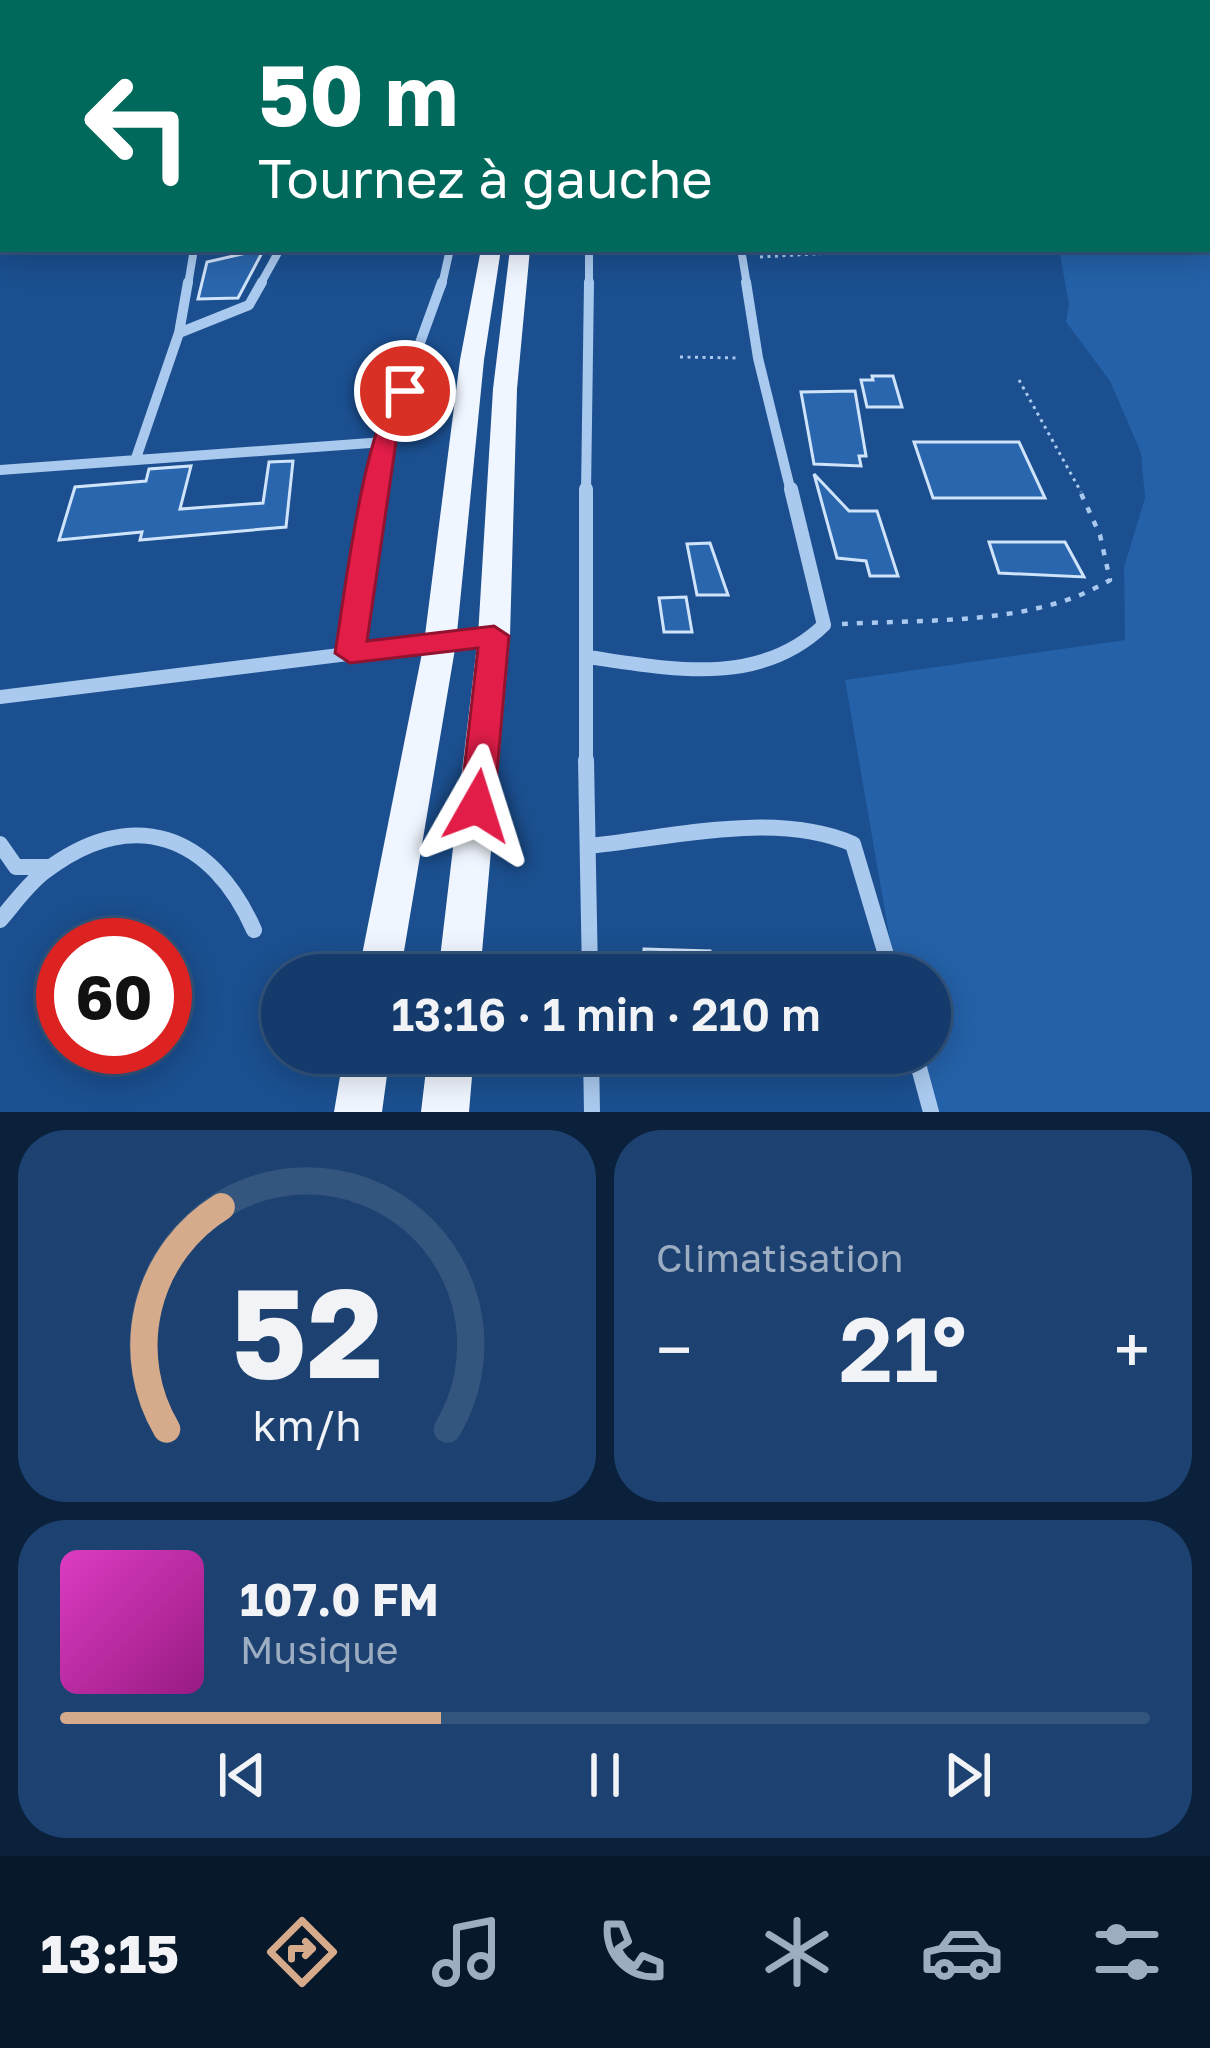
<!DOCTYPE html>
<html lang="fr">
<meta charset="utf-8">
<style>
:root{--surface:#143b6b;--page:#1d4271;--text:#f1f3f6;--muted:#9dadc1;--line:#33557e;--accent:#d6ab8b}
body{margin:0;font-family:"Golos Text",sans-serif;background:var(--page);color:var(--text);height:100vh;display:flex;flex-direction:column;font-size:45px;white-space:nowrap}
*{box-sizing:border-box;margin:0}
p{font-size:39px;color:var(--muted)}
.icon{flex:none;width:66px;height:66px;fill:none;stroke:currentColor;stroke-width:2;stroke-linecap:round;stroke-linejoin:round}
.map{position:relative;height:1112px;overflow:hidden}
.panel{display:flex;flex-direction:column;gap:18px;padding:18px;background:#0b203b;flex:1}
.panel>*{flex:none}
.banner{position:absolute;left:0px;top:0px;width:1212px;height:252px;box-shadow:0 6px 30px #0003,0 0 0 3px var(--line);background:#00695c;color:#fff;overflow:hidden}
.speed{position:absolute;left:36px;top:918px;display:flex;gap:24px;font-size:60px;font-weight:700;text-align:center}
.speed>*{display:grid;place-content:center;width:156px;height:156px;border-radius:50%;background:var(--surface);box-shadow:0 6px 30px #0003,0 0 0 3px var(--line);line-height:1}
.speed .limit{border:18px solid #d22;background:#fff;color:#111}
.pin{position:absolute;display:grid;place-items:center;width:102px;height:102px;color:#fff;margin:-51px;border:6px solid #fff;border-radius:50%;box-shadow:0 3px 12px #0007}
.me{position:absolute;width:132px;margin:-66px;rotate:6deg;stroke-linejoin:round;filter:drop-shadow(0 0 9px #0008)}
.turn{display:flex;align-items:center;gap:42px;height:252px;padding:0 60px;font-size:54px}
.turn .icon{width:156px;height:156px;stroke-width:2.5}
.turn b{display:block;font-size:84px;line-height:102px}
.big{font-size:90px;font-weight:600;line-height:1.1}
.panel .widget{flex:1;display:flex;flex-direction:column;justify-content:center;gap:18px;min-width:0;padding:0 42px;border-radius:48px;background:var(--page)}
.panel .dial{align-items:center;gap:0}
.dial svg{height:312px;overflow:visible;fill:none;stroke:var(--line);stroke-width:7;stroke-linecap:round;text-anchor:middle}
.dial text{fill:var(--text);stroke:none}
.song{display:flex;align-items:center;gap:36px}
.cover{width:144px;height:144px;border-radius:18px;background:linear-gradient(135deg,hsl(310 70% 55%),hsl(310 70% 35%))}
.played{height:12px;border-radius:6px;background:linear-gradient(90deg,var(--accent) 35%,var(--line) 35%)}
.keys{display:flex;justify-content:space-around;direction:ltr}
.heat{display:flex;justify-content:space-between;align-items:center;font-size:66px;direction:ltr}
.panel .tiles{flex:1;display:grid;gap:18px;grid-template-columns:1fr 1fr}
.widget:last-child{grid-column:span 2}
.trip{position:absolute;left:261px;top:954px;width:690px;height:120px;border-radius:60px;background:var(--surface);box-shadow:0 6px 30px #0003,0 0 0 3px var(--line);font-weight:600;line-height:120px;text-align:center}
.dock{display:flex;height:192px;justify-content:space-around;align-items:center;background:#08182b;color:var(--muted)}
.dock .icon{width:84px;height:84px}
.dock .on{color:var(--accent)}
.dock b{font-size:54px;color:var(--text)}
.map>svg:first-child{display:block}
.green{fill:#2461a8}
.building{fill:#2a66ad;stroke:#cfe3fa;stroke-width:3}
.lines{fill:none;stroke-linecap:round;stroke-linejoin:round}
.path-far1{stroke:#a9c9ee;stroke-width:3;stroke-dasharray:3 4.5;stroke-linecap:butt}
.path{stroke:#a9c9ee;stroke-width:4.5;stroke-dasharray:6 9;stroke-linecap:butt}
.minor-far3{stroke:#a9c9ee;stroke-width:8}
.minor-far2{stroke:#a9c9ee;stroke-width:10}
.minor-far1{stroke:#a9c9ee;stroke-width:14}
.minor{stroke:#a9c9ee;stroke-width:16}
.primary{fill:#f0f6ff;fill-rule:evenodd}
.route{fill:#e11d48;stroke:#92132f;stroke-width:3}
</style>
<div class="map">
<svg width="1210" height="1112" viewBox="0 0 1210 1112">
<rect width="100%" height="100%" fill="#1b4f8f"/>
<path class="green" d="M1210,67V1112H924L911,1053H930V975H896L845,680L1125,640L1124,567L1145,498L1141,453L1110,381L1066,322L1069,304L1059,249H1209Z"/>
<path class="building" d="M264,249L238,298L198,299L207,262Z
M872,376H893L902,407H867L861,380H873Z
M855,391L866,456H859L861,466L814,464L801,392Z
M914,442H1019L1045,498H933Z
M293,461L286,527L140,540L142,532L59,540L75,487L146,481L149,469L191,466L180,509L263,503L269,462Z
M814,474L849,511H877L898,576H870L866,561L837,558Z
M989,542H1065L1084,577L999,573Z
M710,543L728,595H697L687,544Z
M686,597L692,632H664L659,598Z
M644,949L710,951L711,975H644Z"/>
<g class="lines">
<path class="path-far1" d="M760,257L905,249
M680,357L740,358
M1019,380L1081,492"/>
<path class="path" d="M842,624C928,619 1034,626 1110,580L1100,535L1079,489"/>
<path class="minor-far3" d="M0,224L3,219
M741,249L747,285
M188,285L194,249
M260,285L280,249
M442,285L450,249
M589,285V249"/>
<path class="minor-far2" d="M746,282L758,358L791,492
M179,333L249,305L262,282
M136,458L179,333L188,282
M0,470L384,442
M376,492L384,442L442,282
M586,492L589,282"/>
<path class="minor-far1" d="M586,489V763
M350,653L376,489
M588,657C670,669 759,688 824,625L791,489
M0,697L493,636"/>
<path class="minor" d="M586,760L590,975
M0,844L16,867H49
M588,846C670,838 775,810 853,844L892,975
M0,920C14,904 27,885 44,872C133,804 212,835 254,930
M591,1053L592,1112
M915,1053L931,1112"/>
<path class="primary" d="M527,0H539V3H527Z
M481,249H501L484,360L456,643L400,975H358L424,643L460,360Z
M510,249H530L517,389L510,636L480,975H438L478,636L493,389Z
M344,1053H390L382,1112H334Z
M428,1053H474L469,1112H421Z"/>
</g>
<path class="route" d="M405,384L416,391L396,442L367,641L494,626L509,636L494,806L489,815H465L460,806L478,648L350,663L335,653C343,608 366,398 405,384Z"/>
</svg>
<div class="speed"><div class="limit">60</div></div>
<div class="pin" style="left:405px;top:391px;background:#d93025"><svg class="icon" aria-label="arrive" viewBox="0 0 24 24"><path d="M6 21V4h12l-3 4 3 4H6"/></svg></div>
<svg class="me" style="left:477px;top:806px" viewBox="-20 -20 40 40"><path d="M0-17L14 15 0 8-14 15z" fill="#e11d48" stroke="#fff" stroke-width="4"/></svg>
<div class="trip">13:16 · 1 min · 210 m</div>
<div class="banner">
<div class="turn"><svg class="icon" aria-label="left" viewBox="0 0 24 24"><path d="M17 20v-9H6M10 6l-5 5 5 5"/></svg><div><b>50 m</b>Tournez à gauche</div></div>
</div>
</div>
<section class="panel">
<div class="tiles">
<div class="widget dial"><svg viewBox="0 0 100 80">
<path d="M14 69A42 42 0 1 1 86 69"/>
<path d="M14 69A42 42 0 0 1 28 12" stroke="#d6ab8b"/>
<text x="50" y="56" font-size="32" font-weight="700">52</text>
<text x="50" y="72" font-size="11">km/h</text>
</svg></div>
<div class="widget"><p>Climatisation</p>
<div class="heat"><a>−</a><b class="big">21°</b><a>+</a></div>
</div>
<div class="widget">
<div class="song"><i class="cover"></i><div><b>107.0 FM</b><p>Musique</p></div></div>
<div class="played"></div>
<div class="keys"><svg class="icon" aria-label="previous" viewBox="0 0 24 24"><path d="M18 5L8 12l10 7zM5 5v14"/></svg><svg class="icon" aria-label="pause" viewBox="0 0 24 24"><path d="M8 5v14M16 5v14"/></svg><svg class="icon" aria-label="next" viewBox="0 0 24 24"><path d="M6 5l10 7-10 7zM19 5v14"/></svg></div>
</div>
</div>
</section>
<nav class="dock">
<b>13:15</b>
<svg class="icon on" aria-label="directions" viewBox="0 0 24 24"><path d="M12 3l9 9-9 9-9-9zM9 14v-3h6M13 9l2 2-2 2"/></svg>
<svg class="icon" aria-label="music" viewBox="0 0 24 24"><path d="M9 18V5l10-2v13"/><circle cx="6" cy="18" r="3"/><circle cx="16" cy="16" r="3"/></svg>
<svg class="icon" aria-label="phone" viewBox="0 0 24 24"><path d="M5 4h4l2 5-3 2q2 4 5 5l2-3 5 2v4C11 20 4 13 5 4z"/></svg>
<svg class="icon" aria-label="climate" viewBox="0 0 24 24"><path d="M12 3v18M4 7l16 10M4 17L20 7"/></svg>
<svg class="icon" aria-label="car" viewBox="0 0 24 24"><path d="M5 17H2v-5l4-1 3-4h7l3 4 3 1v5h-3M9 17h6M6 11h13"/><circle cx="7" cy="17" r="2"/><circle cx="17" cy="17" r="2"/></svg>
<svg class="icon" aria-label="filters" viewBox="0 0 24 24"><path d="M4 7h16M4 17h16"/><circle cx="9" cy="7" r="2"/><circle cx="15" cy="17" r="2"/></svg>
</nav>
